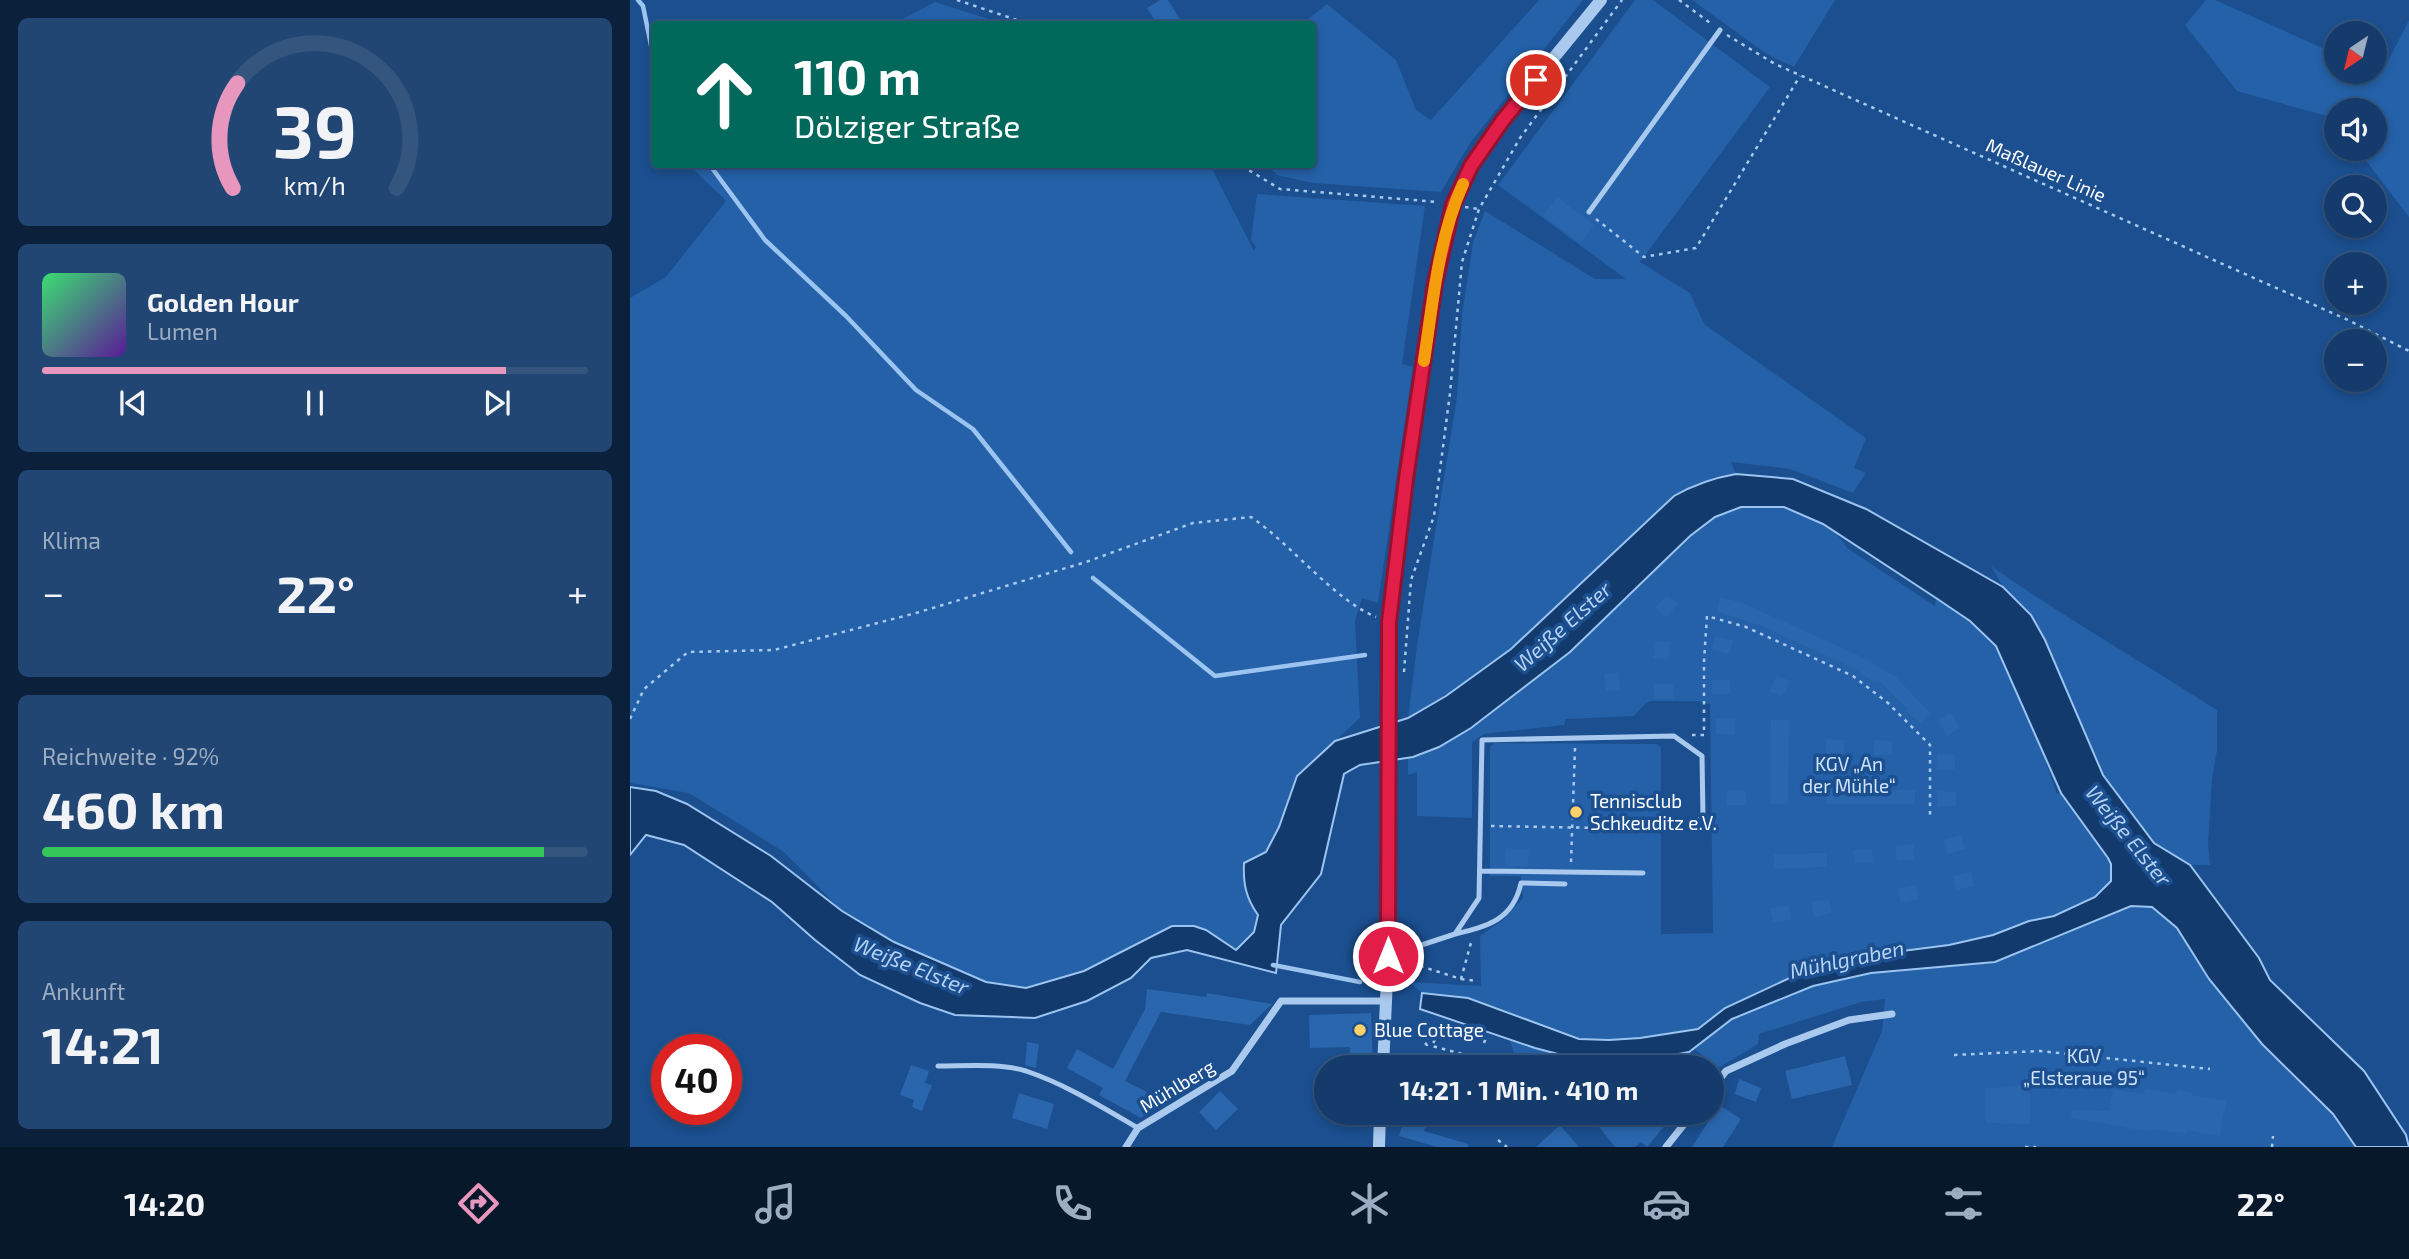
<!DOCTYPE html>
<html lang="de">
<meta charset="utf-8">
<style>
:root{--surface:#143b6b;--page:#214673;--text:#f1f3f6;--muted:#9dadc1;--line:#33557e;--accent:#e797bd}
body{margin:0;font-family:"Exo 2",sans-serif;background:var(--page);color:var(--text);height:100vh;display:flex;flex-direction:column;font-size:26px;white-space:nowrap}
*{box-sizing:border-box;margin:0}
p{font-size:23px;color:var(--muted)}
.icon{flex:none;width:38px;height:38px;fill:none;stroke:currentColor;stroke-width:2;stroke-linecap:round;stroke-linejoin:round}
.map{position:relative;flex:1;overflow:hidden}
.drawer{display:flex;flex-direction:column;gap:18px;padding:18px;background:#0b203b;width:630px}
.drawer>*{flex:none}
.banner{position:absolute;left:21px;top:21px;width:665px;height:147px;border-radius:7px;box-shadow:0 4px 10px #0003,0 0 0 2px var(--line);background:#00695c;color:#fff;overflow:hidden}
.needle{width:46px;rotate:215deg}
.buttons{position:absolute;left:1694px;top:21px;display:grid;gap:14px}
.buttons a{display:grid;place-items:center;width:63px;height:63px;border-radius:50%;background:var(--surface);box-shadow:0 4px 10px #0003,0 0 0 2px var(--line);font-size:35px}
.speed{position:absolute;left:21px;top:1034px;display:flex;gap:14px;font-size:35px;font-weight:700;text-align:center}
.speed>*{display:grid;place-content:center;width:91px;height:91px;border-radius:50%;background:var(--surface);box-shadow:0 4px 10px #0003,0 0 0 2px var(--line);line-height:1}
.speed .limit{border:10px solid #d22;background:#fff;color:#111}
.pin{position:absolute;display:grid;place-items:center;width:60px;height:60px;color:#fff;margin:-30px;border:4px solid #fff;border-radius:50%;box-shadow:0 2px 7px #0007}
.me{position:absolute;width:77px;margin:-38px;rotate:0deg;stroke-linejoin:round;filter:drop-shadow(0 0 5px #0008)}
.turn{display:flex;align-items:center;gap:24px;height:147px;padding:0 28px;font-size:32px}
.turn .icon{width:91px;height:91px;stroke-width:2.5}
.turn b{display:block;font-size:49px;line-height:60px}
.big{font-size:52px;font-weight:700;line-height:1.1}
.drawer .tile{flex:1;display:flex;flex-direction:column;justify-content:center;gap:10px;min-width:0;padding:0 24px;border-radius:10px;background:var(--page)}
.drawer .dial{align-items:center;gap:0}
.dial svg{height:182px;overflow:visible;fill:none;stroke:var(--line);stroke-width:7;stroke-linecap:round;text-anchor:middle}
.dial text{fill:var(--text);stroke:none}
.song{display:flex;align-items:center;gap:21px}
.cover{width:84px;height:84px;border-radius:10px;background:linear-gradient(135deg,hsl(140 70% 55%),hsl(270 70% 35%))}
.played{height:7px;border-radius:4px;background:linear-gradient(90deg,var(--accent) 85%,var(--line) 85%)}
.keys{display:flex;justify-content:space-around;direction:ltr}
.heat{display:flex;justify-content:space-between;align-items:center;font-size:38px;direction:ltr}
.charge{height:10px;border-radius:5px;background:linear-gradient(90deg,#34c759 92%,var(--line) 0)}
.trip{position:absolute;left:684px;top:1055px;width:410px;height:70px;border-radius:35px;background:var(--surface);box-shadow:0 4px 10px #0003,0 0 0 2px var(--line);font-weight:700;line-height:70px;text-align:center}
.tabs{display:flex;height:112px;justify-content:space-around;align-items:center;background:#08182b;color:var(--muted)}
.tabs .icon{width:49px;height:49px}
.tabs .active{color:var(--accent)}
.tabs b{font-size:32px;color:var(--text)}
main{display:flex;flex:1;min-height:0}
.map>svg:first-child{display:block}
.green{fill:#2461a8}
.water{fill:#123a6d;stroke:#9cc4f0;stroke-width:2}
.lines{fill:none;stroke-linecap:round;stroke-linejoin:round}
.stream{stroke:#9cc4f0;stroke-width:4.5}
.building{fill:#2a66ad}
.path{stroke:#a9c9ee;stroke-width:2.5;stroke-dasharray:3.5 5;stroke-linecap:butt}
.service{stroke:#a9c9ee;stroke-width:5}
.minor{stroke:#a9c9ee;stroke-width:7}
.tertiary{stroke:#a9c9ee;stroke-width:12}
.route-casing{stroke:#92132f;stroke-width:18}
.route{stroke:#e11d48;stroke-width:12}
.slow{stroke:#f59e0b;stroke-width:12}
.poi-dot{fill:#ffd166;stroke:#1b4f8f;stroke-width:2.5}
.labels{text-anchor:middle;stroke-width:7;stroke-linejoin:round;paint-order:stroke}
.street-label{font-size:19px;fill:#fff;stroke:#1b4f8f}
.park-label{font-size:19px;fill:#cfe3fa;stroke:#1b4f8f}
.poi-label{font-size:19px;fill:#fff;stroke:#1b4f8f;text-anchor:start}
.water-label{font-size:21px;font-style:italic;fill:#b5d3f5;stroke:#1b4f8f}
</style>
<main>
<section class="drawer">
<div class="tile dial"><svg viewBox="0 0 100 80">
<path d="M14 69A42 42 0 1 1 86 69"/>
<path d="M14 69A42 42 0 0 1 16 23" stroke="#e797bd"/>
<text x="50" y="56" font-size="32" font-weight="700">39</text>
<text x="50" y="72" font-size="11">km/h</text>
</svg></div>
<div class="tile">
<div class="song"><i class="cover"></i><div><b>Golden Hour</b><p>Lumen</p></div></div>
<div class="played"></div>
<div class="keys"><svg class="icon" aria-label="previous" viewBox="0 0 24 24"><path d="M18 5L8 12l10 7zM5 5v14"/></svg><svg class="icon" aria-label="pause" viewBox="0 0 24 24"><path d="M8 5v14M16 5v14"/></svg><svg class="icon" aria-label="next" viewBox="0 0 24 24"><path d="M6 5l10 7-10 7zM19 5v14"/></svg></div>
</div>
<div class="tile"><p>Klima</p>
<div class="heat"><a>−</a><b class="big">22°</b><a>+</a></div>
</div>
<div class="tile"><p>Reichweite · 92%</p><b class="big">460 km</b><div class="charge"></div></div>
<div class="tile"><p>Ankunft</p><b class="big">14:21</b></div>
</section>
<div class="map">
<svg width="1779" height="1147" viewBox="0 0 1779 1147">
<rect width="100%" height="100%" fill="#1b4f8f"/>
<path class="green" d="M909,0H953L840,143L811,192L683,183L647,175L637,165L682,164V24H672L697,4L766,60L786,110L801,120Z
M1005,0H1023L1140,87L1010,262L1060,293L1074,324L1236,438L1224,468L1236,473L1223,493L1160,469L1101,462L1106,474L1084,477L1029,509L881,649L816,696L778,718L787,645L827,397L832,315L843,243L855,211L965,279H996L868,185Z
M1062,0H1205L1164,67L1138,55Z
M1576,0H1585L1706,54V72L1745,71L1752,73L1779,20V217L1727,149H1745V110H1706V121L1704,118L1607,91L1555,25Z
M305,2L374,24H263Z
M59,165H580L624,251L626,247L621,240L627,194L795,206L772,364L783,367L748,603L732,598L725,621L730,718L667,776L649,827L636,852L614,863C613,884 616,898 628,915L624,932L606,951L576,930L564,926H542L454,971L396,988L356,982L264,942L212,911L154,852L59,793L0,783V298L36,277L96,201Z
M1124,506L1154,507L1193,524L1206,532L1217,548L1305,606L1306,598L1340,620L1366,646L1412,751L1427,794L1431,793L1478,857L1481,864V881L1465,897L1424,916L1399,921L1363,935L1319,945L1218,958L1177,970L1095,1008L1068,1029L1010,1038L979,1040L949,1039L838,998L792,993L779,982L851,986L850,936L873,920L893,898L891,876H860V747L865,743L1027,744L1031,747V934L1083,933L1080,704L1067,701H1021L1016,703L1004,716L936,719L934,725L854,734L842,742V818L787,816V772L778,775V757L809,747L852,721L940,652L1060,536L1085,517L1111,507Z
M1361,566C1434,617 1512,662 1587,710V750L1582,779L1578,843L1580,865H1560L1524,843L1473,775L1426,664L1401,615L1373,587Z
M1501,906L1522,907L1547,928L1579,979L1632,1044L1703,1114L1726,1147H1202L1252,1031L1255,999L1231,1002L1129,1034L1128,1044L1088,1068L1063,1048L1101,1019L1183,986Z
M880,1041L980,1067H917L885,1056Z"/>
<path class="water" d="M1106,474L1163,479L1236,509L1373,587L1401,615L1415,640L1473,775L1524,843L1560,865L1629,958L1640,980L1734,1071L1776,1135L1779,1147H1726L1703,1114L1632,1044L1579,979L1547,928L1522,907L1501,906L1365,962L1241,973L1183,986L1102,1019L1059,1052L997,1064L962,1063L905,1048L790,1009L792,993L838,998L949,1039L979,1040L1010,1038L1068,1029L1095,1008L1177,970L1218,958L1319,945L1363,935L1399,921L1424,916L1465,897L1481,881V864L1478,858L1431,793L1366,646L1340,621L1306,598L1193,524L1154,507H1111L1085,517L1060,536L940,652L841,728L809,747L783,757L730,765L714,774L691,874L651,925L646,973L557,950L521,958L501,978L457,1001L405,1018L325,1015L290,1003L230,975L185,940L142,902L54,845L16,835L0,855V787L26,791L57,804L141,856L212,911L264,942L356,982L396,988L454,971L542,926H564L576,930L606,950L624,932L628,915C616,898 613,884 614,863L636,852L649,827L667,776L705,741L778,718L816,696L881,649L1044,496C1065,484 1083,478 1106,474Z"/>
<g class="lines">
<path class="stream" d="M8,0L13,6L24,60
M79,164L135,240L216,316L286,390L343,429L441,552
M463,578L585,676L735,655
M643,965L730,982"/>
</g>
<path class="building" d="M530,0H538L553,24H527L517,8Z
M927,197L964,225L951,243L913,216Z
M1037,595L1048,604L1036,618L1025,608Z
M1090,597L1113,603L1232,657L1266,677L1300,713L1290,723L1276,711L1278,709L1247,679L1245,682L1225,669L1132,626L1087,611Z
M1085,636L1103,640L1099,654L1082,650Z
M1026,640L1040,642L1038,660L1023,658Z
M989,672L990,690L976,691L974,673Z
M1147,675L1160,681L1152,697L1139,691Z
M1082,680H1100V694H1082Z
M1024,684H1043V699H1024Z
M1320,713L1330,728L1317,736L1308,720Z
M1086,719H1105V734H1086Z
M1141,720H1159L1158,804H1140Z
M1196,739L1214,740V754H1196Z
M1244,740L1262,741V755H1244Z
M1307,754L1325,755V769H1306Z
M1196,789L1285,790V804H1196Z
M1097,791H1116V805H1097Z
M1308,791L1326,792V806H1307Z
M1331,835L1335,849L1317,854L1313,840Z
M1283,844L1285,859L1267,861L1265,846Z
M876,848L899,850L898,866H875Z
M1242,848L1243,862L1225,864L1223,850Z
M1178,853H1197V867L1144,869V854L1178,855Z
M1341,872L1344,886L1326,890L1323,876Z
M1286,885L1289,899L1271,903L1268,889Z
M1199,899L1202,913L1184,917L1181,902Z
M1158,905L1161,919L1143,922L1140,908Z
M517,989L576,997L577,993L642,1004L620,1025L531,1012L495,1081L531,1099L511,1118L469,1095L473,1088L437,1068L447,1049L483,1069L515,1009Z
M741,1013L743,1067H720V1047L680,1048L679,1015Z
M397,1042L409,1044L406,1068L395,1065Z
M1215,1056L1222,1085L1162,1099L1155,1071Z
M281,1065L299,1071L295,1083L302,1085L292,1111L282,1107L284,1100L270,1095Z
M1109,1079L1131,1088L1126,1102L1105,1094Z
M1400,1084V1124L1356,1123L1355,1088L1387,1087V1085Z
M1483,1089L1514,1094L1515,1089L1546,1094L1547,1090L1562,1093V1095L1596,1101L1590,1136L1557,1130V1134L1523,1129L1522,1132L1441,1118L1442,1110L1479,1111Z
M590,1091L608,1109L586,1130L569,1112Z
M389,1093L424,1104L417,1129L382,1118Z
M1089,1105L1111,1119L1093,1147H1062Z
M776,1113H800L794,1131L838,1144V1147H807L769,1136Z
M961,1113H1030L1038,1122L1017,1147L1011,1142L1005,1147H985L966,1123Z
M930,1125L949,1147H906Z"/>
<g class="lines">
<path class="path" d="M327,0L399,24
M1049,0L1083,25
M1097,35L1145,64L1718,320L1779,351
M614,164L617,169L650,189L808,202
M835,207L849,209
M966,219L1014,257L1066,248L1170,76
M774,672L781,580L804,516L820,393L832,262L849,209L890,138L992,0
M0,719L14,689L58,652L144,650L286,613L456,562L563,523L621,517C662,545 703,599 746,617
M1062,735H1074V661L1077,616L1116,627L1223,676L1258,703L1300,745V816
M861,826L1025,829
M941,862L945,748
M774,961L831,979L842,939
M831,979L848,981
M795,1043L797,1045L799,1038L805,1039L802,1046L886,1068
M854,1043L857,1035
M1324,1055L1410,1051L1580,1069
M875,1113H878
M868,1140L877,1147
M1395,1147H1406
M1642,1147L1643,1136"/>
<path class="service" d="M959,212L1090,30
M850,871L1013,873
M825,934C858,926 883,920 891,883L935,884
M758,956L825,934L849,898L852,740L1044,736L1072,756L1073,817L1060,827
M308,1066C335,1066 370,1063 396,1071C435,1084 472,1107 508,1128"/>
<path class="minor" d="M1082,1089L1096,1071L1155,1044L1219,1020L1262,1014
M496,1147L508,1128L602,1071L651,1001H758
M1036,1147L1063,1113"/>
<path class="tertiary" d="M753,1068L758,956L759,622L776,479L805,283L823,205L841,166L873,120L971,0
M749,1147L750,1113"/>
</g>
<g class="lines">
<defs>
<path id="route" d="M758,956L759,622L776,479L805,283L823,205L841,166L873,120L906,80"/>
</defs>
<use href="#route" class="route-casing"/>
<use href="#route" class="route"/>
<path class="slow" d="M794,361C803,302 808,239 833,184"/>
</g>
<g class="poi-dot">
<circle cx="946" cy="812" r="7"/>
<circle cx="730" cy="1030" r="7"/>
</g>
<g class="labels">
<g class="street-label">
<text transform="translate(1416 170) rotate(24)" y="7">Maßlauer Linie</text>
<text transform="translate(547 1086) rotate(-31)" y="7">Mühlberg</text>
</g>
<g class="park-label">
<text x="1219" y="771">KGV „An<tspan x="1219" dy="22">der Mühle“</tspan></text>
<text x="1454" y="1063">KGV<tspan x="1454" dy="22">„Elsteraue 95“</tspan></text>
</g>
<g class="poi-label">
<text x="960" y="808">Tennisclub<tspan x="960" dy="22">Schkeuditz e.V.</tspan></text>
<text x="744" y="1037">Blue Cottage</text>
</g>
<g class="water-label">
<text transform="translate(933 627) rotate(-42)" y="7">Weiße Elster</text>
<text transform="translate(1498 836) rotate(51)" y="7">Weiße Elster</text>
<text transform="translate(1217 960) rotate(-12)" y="7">Mühlgraben</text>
<text transform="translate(281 966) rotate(22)" y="7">Weiße Elster</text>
</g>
</g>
</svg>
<div class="buttons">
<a><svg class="needle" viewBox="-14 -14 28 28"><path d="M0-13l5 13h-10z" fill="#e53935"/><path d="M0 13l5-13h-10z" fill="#9dadc1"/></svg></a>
<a><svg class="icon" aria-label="sound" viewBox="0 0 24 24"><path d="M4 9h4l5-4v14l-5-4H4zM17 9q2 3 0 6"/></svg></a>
<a><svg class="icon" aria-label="search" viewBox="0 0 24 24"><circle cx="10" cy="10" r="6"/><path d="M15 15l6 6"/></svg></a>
<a>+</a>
<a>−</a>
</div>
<div class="speed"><div class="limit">40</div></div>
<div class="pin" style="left:906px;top:80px;background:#d93025"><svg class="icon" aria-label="arrive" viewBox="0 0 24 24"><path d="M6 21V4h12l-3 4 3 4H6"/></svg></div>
<svg class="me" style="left:758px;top:956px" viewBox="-20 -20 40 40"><circle r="17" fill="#e11d48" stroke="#fff" stroke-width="3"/><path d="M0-11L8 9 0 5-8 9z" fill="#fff"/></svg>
<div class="trip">14:21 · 1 Min. · 410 m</div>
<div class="banner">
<div class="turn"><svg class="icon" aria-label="ahead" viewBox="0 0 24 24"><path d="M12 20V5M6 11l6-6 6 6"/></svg><div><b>110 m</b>Dölziger Straße</div></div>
</div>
</div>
</main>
<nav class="tabs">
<b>14:20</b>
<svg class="icon active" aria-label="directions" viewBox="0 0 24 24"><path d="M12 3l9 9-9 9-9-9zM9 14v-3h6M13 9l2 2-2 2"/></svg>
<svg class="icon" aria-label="music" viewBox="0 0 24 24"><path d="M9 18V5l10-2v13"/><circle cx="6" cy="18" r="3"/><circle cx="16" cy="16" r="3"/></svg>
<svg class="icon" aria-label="phone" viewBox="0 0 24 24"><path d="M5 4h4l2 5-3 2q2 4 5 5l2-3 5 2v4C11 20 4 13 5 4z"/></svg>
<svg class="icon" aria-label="climate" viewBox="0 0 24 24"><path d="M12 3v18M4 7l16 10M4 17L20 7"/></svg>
<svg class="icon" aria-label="car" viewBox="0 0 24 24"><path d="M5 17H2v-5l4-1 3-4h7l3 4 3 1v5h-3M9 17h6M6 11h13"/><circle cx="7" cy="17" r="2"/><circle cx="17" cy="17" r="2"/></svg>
<svg class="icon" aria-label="filters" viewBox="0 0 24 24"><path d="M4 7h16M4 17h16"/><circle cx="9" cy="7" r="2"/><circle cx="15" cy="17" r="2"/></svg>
<b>22°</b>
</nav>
